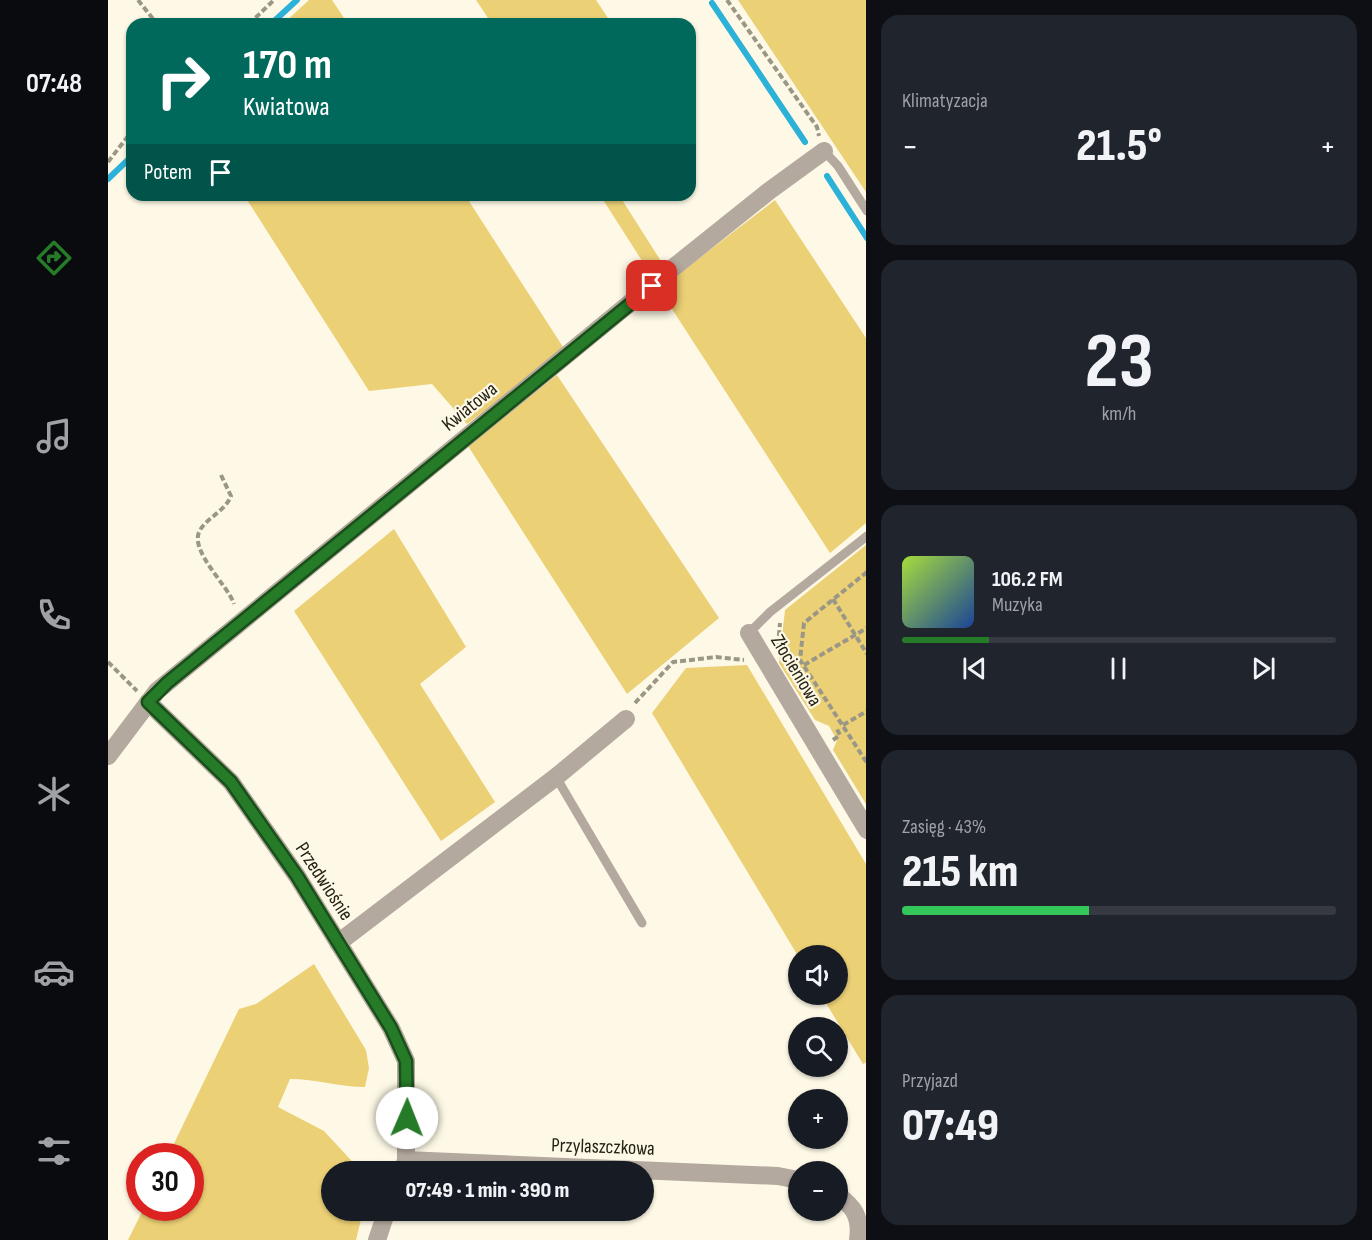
<!DOCTYPE html>
<html lang="pl">
<meta charset="utf-8">
<style>
:root{--surface:#171b24;--page:#20242c;--text:#f1f3f6;--muted:#9ea1a6;--line:#363941;--accent:#267b28}
body{margin:0;font-family:"Sofia Sans Condensed",sans-serif;background:var(--page);color:var(--text);height:100vh;display:flex;flex-direction:column;font-size:22px;white-space:nowrap}
*{box-sizing:border-box;margin:0}
p{font-size:20px;color:var(--muted)}
.icon{flex:none;width:33px;height:33px;fill:none;stroke:currentColor;stroke-width:2;stroke-linecap:round;stroke-linejoin:round}
.map{position:relative;flex:1;overflow:hidden}
.panel{display:flex;flex-direction:column;gap:15px;padding:15px;background:#0d0f14;width:506px}
.panel>*{flex:none}
.guide{position:absolute;left:18px;top:18px;width:570px;height:183px;border-radius:18px;box-shadow:0 2px 4px #0004;background:#00695c;color:#fff;overflow:hidden}
.tools{position:absolute;left:680px;top:945px;display:grid;gap:12px}
.tools a{display:grid;place-items:center;width:60px;height:60px;border-radius:50%;background:var(--surface);box-shadow:0 2px 4px #0004;font-size:30px}
.speed{position:absolute;left:18px;top:1143px;display:flex;gap:12px;font-size:30px;font-weight:700;text-align:center}
.speed>*{display:grid;place-content:center;width:78px;height:78px;border-radius:50%;background:var(--surface);box-shadow:0 2px 4px #0004;line-height:1}
.speed .limit{border:9px solid #d22;background:#fff;color:#111}
.pin{position:absolute;display:grid;place-items:center;width:51px;height:51px;color:#fff;margin:-26px;border-radius:12px;box-shadow:0 3px 9px #0006}
.me{position:absolute;width:66px;margin:-33px;rotate:1deg;stroke-linejoin:round;filter:drop-shadow(0 0 4px #0008)}
.turn{display:flex;align-items:center;gap:21px;height:126px;padding:0 18px;font-size:27px}
.turn .icon{width:78px;height:78px;stroke-width:2.5}
.turn b{display:block;font-size:42px;line-height:51px}
.then{display:flex;align-items:center;height:57px;padding:0 18px;background:#0003;gap:12px;font-size:22px}
.big{font-size:45px;font-weight:800;line-height:1.1}
.panel .tile{flex:1;display:flex;flex-direction:column;justify-content:center;gap:9px;min-width:0;padding:0 21px;border-radius:18px;background:var(--page)}
.panel .dial{align-items:center;gap:0}
.dial b{font-size:78px;line-height:1}
.song{display:flex;align-items:center;gap:18px}
.cover{width:72px;height:72px;border-radius:9px;background:linear-gradient(135deg,hsl(80 70% 55%),hsl(220 70% 35%))}
.played{height:6px;border-radius:3px;background:linear-gradient(90deg,var(--accent) 20%,var(--line) 20%)}
.keys{display:flex;justify-content:space-around;direction:ltr}
.heat{display:flex;justify-content:space-between;align-items:center;font-size:33px;direction:ltr}
.charge{height:9px;border-radius:4px;background:linear-gradient(90deg,#34c759 43%,var(--line) 0)}
.trip{position:absolute;left:213px;top:1161px;width:333px;height:60px;border-radius:30px;background:var(--surface);box-shadow:0 2px 4px #0004;font-weight:800;line-height:60px;text-align:center}
main{display:flex;flex:1;min-height:0}
.tab-bar{display:flex;flex-direction:column;width:108px;justify-content:space-around;align-items:center;background:#090b0e;color:var(--muted)}
.tab-bar .icon{width:42px;height:42px}
.tab-bar .active{color:var(--accent)}
.tab-bar b{font-size:27px;color:var(--text)}
.map>svg:first-child{display:block}
.green{fill:#ebd076}
.lines{fill:none;stroke-linecap:round;stroke-linejoin:round}
.stream{stroke:#2cb2d9;stroke-width:6}
.path{stroke:#9b9787;stroke-width:4;stroke-dasharray:6 3;stroke-linecap:butt}
.lane{stroke:#b4a99f;stroke-width:9}
.street{stroke:#b4a99f;stroke-width:18}
.route-casing{stroke:#19501a;stroke-width:15}
.route{stroke:#267b28;stroke-width:10}
.labels{text-anchor:middle;stroke-width:4.5;stroke-linejoin:round;paint-order:stroke}
.street-label{font-size:20px;fill:#252216;stroke:#fef9e6}
</style>
<main>
<nav class="tab-bar">
<b>07:48</b>
<svg class="icon active" aria-label="directions" viewBox="0 0 24 24"><path d="M12 3l9 9-9 9-9-9zM9 14v-3h6M13 9l2 2-2 2"/></svg>
<svg class="icon" aria-label="music" viewBox="0 0 24 24"><path d="M9 18V5l10-2v13"/><circle cx="6" cy="18" r="3"/><circle cx="16" cy="16" r="3"/></svg>
<svg class="icon" aria-label="phone" viewBox="0 0 24 24"><path d="M5 4h4l2 5-3 2q2 4 5 5l2-3 5 2v4C11 20 4 13 5 4z"/></svg>
<svg class="icon" aria-label="climate" viewBox="0 0 24 24"><path d="M12 3v18M4 7l16 10M4 17L20 7"/></svg>
<svg class="icon" aria-label="car" viewBox="0 0 24 24"><path d="M5 17H2v-5l4-1 3-4h7l3 4 3 1v5h-3M9 17h6M6 11h13"/><circle cx="7" cy="17" r="2"/><circle cx="17" cy="17" r="2"/></svg>
<svg class="icon" aria-label="filters" viewBox="0 0 24 24"><path d="M4 7h16M4 17h16"/><circle cx="9" cy="7" r="2"/><circle cx="15" cy="17" r="2"/></svg>
</nav>
<div class="map">
<svg width="759" height="1240" viewBox="0 0 759 1240">
<rect width="100%" height="100%" fill="#fef9e6"/>
<path class="green" d="M201,0H224L240,24H175Z
M368,0H488L504,24H384Z
M630,0H758V192Z
M136,195H357L457,350L359,424L324,384L261,391Z
M492,195H511L558,269L545,278Z
M667,200L758,338V523L722,553L551,289Z
M449,375L611,618L519,694L360,446Z
M286,529L358,647L312,684L387,802L333,841L186,611Z
M758,545V804L725,750L729,740L721,726L707,720L671,663L677,610Z
M639,665L758,864L759,1062L755,1064L713,995L729,994V956H690L544,713L578,668Z
M206,964L258,1050L261,1068L257,1087C231,1087 208,1079 182,1079L170,1107L216,1131L253,1171L224,1172V1210L255,1211L248,1240H20L36,1208H82V1156H60L131,1009L148,1004Z"/>
<g class="lines">
<path class="stream" d="M604,3L697,142
M163,24L189,0
M719,176L759,238
M0,179L24,156"/>
<path class="path" d="M30,0L49,24
M619,0L709,127L711,136
M141,24L166,0
M0,162L24,131
M113,475L123,496C117,511 100,517 92,530C80,550 120,585 126,604
M759,572L696,623L692,660L759,763
M725,599L759,654
M670,645L672,623
M0,662L29,691
M696,665L759,628
M527,703L565,662L608,657L636,660
M735,725L759,711
M725,740L732,735L729,729"/>
<path class="lane" d="M716,151L730,166L759,211
M641,633L662,612L759,536
M448,777L534,923"/>
<path class="street" d="M641,633L759,830
M40,702L123,782L189,876L283,1028L298,1061V1160L294,1172
M0,756L49,691L561,271L661,191L716,151
M230,943L448,777L518,719
M298,1160L670,1176L690,1180
M729,1195C747,1207 753,1218 750,1240
M269,1240L279,1210"/>
</g>
<g class="lines">
<defs>
<path id="route" d="M299,1118L298,1061L283,1028L189,876L123,782L40,702L59,683L544,286"/>
</defs>
<use href="#route" class="route-casing"/>
<use href="#route" class="route"/>
</g>
<g class="labels">
<g class="street-label">
<text transform="translate(361 406) rotate(-39)" y="7">Kwiatowa</text>
<text transform="translate(689 670) rotate(59)" y="7">Złocieniowa</text>
<text transform="translate(217 881) rotate(57)" y="7">Przedwiośnie</text>
<text transform="translate(495 1146) rotate(2)" y="7">Przylaszczkowa</text>
</g>
</g>
</svg>
<div class="tools">
<a><svg class="icon" aria-label="sound" viewBox="0 0 24 24"><path d="M4 9h4l5-4v14l-5-4H4zM17 9q2 3 0 6"/></svg></a>
<a><svg class="icon" aria-label="search" viewBox="0 0 24 24"><circle cx="10" cy="10" r="6"/><path d="M15 15l6 6"/></svg></a>
<a>+</a>
<a>−</a>
</div>
<div class="speed"><div class="limit">30</div></div>
<div class="pin" style="left:544px;top:286px;background:#d93025"><svg class="icon" aria-label="arrive" viewBox="0 0 24 24"><path d="M6 21V4h12l-3 4 3 4H6"/></svg></div>
<svg class="me" style="left:299px;top:1118px" viewBox="-20 -20 40 40"><circle r="19" fill="#fff"/><path d="M0-13L10 11 0 6-10 11z" fill="#267b28"/></svg>
<div class="trip">07:49 · 1 min · 390 m</div>
<div class="guide">
<div class="turn"><svg class="icon" aria-label="right" viewBox="0 0 24 24"><path d="M7 20v-9h11M14 6l5 5-5 5"/></svg><div><b>170 m</b>Kwiatowa</div></div>
<div class="then">Potem<svg class="icon" aria-label="arrive" viewBox="0 0 24 24"><path d="M6 21V4h12l-3 4 3 4H6"/></svg></div>
</div>
</div>
<section class="panel">
<div class="tile"><p>Klimatyzacja</p>
<div class="heat"><a>−</a><b class="big">21.5°</b><a>+</a></div>
</div>
<div class="tile dial"><b>23</b><p>km/h</p></div>
<div class="tile">
<div class="song"><i class="cover"></i><div><b>106.2 FM</b><p>Muzyka</p></div></div>
<div class="played"></div>
<div class="keys"><svg class="icon" aria-label="previous" viewBox="0 0 24 24"><path d="M18 5L8 12l10 7zM5 5v14"/></svg><svg class="icon" aria-label="pause" viewBox="0 0 24 24"><path d="M8 5v14M16 5v14"/></svg><svg class="icon" aria-label="next" viewBox="0 0 24 24"><path d="M6 5l10 7-10 7zM19 5v14"/></svg></div>
</div>
<div class="tile"><p>Zasięg · 43%</p><b class="big">215 km</b><div class="charge"></div></div>
<div class="tile"><p>Przyjazd</p><b class="big">07:49</b></div>
</section>
</main>
